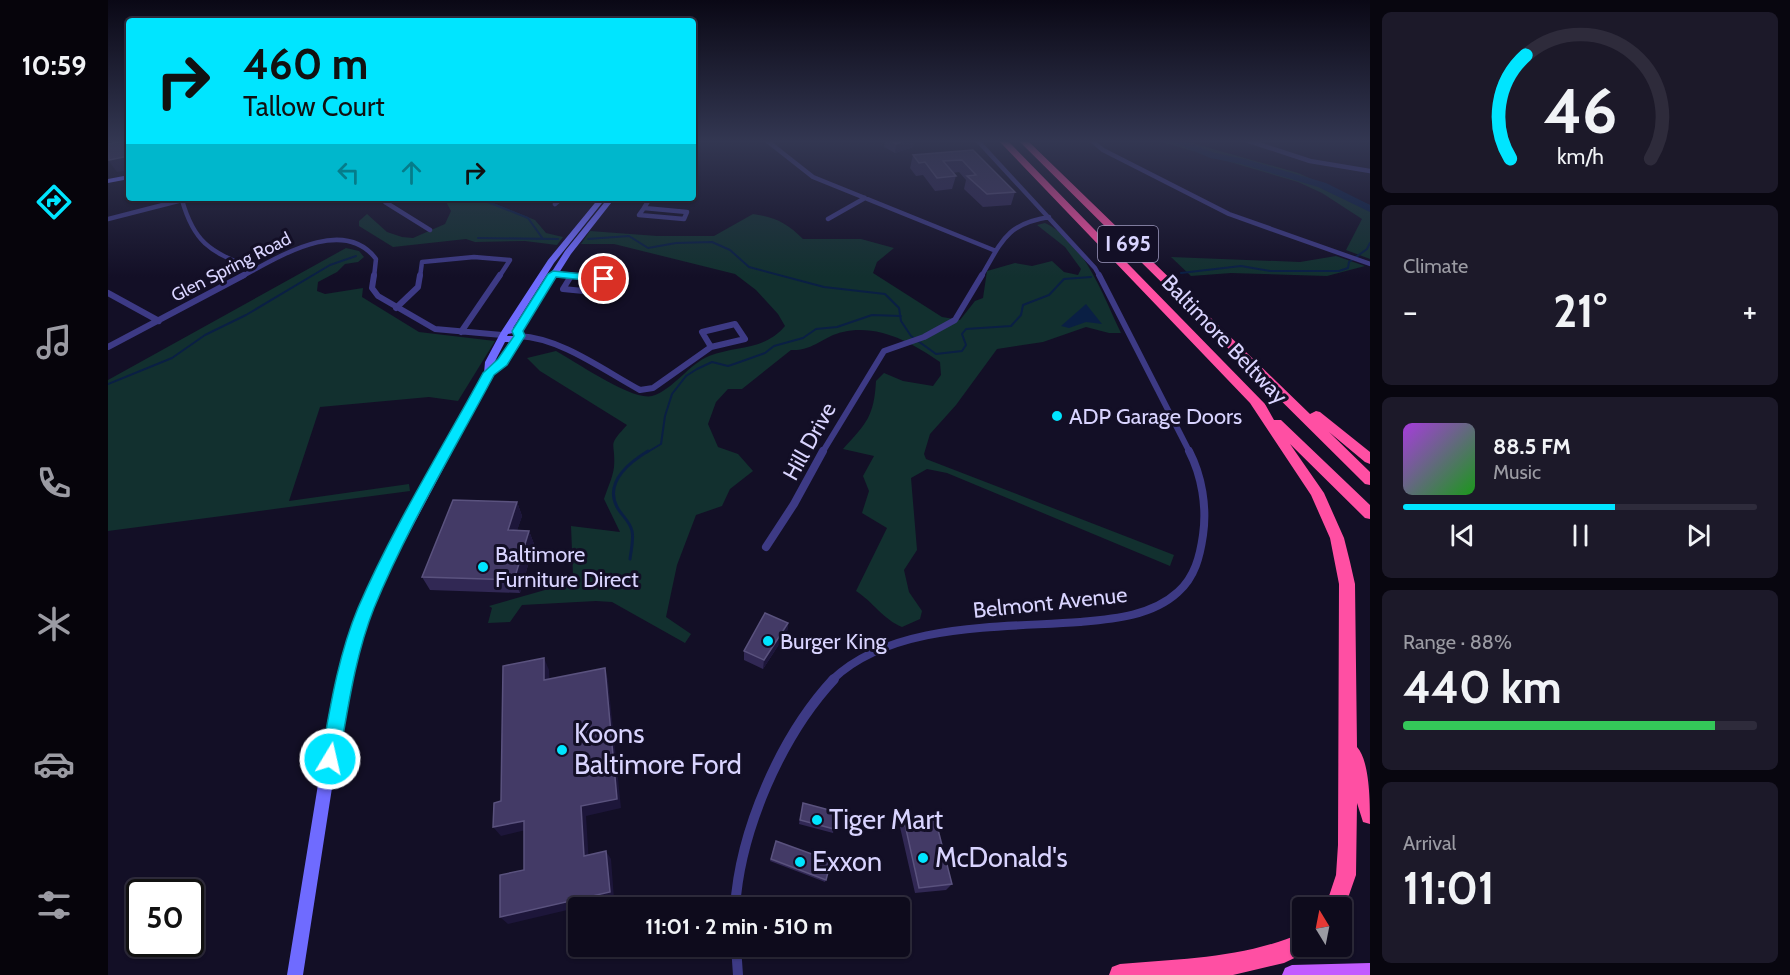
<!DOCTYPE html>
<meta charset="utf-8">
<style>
:root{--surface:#0e0b1c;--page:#1c1929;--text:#f1f3f6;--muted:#9b9ba3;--line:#2e2b3b;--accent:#00e5ff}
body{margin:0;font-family:Cabin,sans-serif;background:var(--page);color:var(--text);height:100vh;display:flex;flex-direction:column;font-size:22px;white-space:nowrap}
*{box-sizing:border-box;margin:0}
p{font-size:20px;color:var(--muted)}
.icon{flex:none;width:33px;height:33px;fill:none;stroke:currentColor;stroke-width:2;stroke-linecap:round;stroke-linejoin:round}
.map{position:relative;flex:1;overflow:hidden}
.sheet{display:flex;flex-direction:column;gap:12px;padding:12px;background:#08060f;width:420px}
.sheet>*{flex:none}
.banner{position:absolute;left:18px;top:18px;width:570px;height:183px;border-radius:6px;box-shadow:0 2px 4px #0004,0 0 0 2px var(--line);background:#00e5ff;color:#111;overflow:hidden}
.needle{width:39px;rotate:350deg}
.tools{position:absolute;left:1184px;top:897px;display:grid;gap:12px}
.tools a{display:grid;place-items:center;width:60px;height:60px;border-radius:6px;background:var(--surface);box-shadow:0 2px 4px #0004,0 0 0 2px var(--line);font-size:30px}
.speed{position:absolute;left:18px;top:879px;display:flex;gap:12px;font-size:30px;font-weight:700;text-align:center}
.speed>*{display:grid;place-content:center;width:78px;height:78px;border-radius:50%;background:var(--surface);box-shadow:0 2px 4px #0004,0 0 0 2px var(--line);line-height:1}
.speed .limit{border:3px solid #111;border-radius:9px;background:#fff;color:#111}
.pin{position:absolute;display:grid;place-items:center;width:51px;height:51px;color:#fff;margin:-26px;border:3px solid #fff;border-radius:50%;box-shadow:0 2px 6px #0007}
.me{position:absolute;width:66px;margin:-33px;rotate:9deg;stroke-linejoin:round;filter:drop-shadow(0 0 4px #0008)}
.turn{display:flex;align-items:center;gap:21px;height:126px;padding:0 18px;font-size:27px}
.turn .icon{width:78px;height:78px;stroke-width:2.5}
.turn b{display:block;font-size:42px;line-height:51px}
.lanes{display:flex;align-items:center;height:57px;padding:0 18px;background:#0003;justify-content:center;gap:30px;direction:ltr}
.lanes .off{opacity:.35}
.big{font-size:45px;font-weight:700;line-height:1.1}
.sheet .tile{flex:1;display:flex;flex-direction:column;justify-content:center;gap:9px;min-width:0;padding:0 21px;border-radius:9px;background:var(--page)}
.sheet .dial{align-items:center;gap:0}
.dial svg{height:156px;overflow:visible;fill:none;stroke:var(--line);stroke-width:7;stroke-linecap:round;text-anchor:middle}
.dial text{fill:var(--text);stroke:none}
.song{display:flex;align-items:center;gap:18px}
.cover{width:72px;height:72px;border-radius:9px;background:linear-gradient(135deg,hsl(280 70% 55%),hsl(120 70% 35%))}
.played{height:6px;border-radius:3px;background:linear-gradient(90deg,var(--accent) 60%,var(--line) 60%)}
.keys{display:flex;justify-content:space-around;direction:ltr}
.heat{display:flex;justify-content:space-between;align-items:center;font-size:33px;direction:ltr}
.charge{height:9px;border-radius:4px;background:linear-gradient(90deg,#34c759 88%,var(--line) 0)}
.trip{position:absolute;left:460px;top:897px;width:342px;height:60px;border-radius:6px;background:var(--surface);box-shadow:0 2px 4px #0004,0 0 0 2px var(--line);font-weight:700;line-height:60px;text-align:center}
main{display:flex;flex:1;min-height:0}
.tabs{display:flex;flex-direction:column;width:108px;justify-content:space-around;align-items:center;background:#06040b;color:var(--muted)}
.tabs .icon{width:42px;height:42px}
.tabs .on{color:var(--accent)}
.tabs b{font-size:27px;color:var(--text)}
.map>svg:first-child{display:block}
.green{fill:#12302f}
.water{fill:#0a1f44}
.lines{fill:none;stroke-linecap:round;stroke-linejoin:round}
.stream-far1{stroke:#0a1f44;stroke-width:2}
.stream{stroke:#0a1f44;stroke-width:3}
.river{fill:#0a1f44;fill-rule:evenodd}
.street-far3{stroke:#3d3a85;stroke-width:4.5}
.street-far2{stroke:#3d3a85;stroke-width:6}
.street-far1{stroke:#3d3a85;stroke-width:8}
.street{stroke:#3d3a85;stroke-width:10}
.secondary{fill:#6f6bff;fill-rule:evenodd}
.primary{fill:#c25bff;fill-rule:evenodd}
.highway{fill:#ff4fa3;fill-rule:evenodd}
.wall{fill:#312854}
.shaded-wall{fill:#1d163a}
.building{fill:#433a66;stroke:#5a527e;stroke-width:1.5}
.route{fill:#00e5ff;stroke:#0095a6;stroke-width:1.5}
.poi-dot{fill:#00e5ff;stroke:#130f26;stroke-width:2}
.labels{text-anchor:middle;stroke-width:6;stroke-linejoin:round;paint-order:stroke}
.far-street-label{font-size:18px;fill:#d9d4ff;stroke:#130f26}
.shield{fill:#130f26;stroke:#9e99be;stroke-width:1.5}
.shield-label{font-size:21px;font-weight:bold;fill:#d9d4ff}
.street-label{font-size:22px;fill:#d9d4ff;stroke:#130f26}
.poi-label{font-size:22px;fill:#d9d4ff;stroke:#130f26;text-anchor:start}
.near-poi-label{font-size:27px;fill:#d9d4ff;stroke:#130f26;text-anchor:start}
</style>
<main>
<nav class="tabs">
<b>10:59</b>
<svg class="icon on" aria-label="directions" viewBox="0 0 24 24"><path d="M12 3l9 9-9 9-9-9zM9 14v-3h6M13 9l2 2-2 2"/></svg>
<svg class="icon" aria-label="music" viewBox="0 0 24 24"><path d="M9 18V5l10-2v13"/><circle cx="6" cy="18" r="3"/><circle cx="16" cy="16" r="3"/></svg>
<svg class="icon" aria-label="phone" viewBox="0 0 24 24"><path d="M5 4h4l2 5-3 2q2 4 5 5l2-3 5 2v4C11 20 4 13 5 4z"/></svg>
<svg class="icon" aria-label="climate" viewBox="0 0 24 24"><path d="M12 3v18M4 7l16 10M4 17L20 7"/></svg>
<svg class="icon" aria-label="car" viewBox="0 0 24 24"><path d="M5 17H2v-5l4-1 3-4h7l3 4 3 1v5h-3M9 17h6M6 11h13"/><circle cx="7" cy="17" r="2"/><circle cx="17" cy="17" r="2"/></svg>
<svg class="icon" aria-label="filters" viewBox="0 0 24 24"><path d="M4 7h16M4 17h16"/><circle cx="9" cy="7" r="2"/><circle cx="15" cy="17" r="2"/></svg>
</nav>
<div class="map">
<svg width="1262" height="975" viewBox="0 0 1262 975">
<rect width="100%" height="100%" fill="#130f26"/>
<path class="green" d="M1047,140H1073L1190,173L1262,205V259L1238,250L1254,219L1214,193L1190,182Z
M336,198H373L427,220L438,233L455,237L449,245L417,241L367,242L358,239L285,247L251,226V221L259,214L279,232L294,237L305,238L337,224L343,211Z
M645,214C667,217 679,223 695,239H753L786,248L769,262L765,273L834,317L852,320L867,301L875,298L879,271L907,263L924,266L944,261L956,272L970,275L973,269L957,247L929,225L937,223C977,242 995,296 1013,333H1001L978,327L935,342L889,349L848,405L822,434L816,454L818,459L1066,555L1062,566L839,473L819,469L803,478L809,550L796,570L801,592L814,611L812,619L794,627C776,620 764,601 748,591L779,528L754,513L761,491L755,476L766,456L735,449C759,423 766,416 768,381L776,373L795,381L825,386L833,375L832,362C804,343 771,324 735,332C715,336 706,351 683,350L634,389H620L608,402L600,424L610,447L630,454L645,471L622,489L614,506L588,515L569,565L558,617L583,634L577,643L504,602L488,601L414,605L402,622L380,623L384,608L381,606L437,590L465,575L463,526L512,532L496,499C499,489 505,477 506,467C508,440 498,448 519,425L432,371L419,358L448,351C468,362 524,401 544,396C565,390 581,364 601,356C629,345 656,351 677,326L670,314L648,290L627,274L506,244H473L482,231L549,236H606Z
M238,248L251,251L256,257L250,262L237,264L229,272L210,282L209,291L217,294L255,288L254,297L311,332L387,341L350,401L321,397L212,407L181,501L301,484L302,491L0,531V380Z
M1228,256L1257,266L1219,276L1123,273L1083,276L1063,257L1192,262Z"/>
<path class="water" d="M978,304L994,324L978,322L961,328L953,326Z"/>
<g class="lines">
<path class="stream-far1" d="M370,198L420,218L435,239
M370,238L450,239
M480,239L521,236L540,248L568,243L604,242L622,250L641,267L716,287L777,294L791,308L793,321L803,336L828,354L854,351L858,345L854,334L858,329L903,326L913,315L915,305L941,295L956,279L983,277
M1073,273L1133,266L1162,271H1231L1240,268L1241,262L1259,249L1262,243
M0,384L64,358L97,335L138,315L222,265L248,256
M538,453L553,444L557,416L564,394L578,376L589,369L604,362L620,366L629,363L657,353L666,346L695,338L708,329L729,327L764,315L793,316"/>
<path class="stream" d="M522,559C523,550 526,540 524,531C522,521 513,515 509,507C496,482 522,462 540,451"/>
<path class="river" d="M1061,140H1074L1107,153L1137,159L1218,183L1262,205V212L1210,187L1133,164L1102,158Z"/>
<path class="street-far3" d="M658,140L705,177L888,251
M869,140L987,268L992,277
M983,140L995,150L1121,214L1262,264
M1138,140L1202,161L1262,171
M277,198V202L322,230
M74,200C87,246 104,251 146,270
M447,204L454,198
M536,208L579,212L576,219L531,215Z
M536,208L542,198
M0,219L82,198
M720,219L757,198
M445,274L477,277
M133,277C169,258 235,215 268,259L266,277
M312,277L314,262L366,257L402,260L391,277
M873,277C894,241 898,224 941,217"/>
<path class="street-far2" d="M266,275L264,288L270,296L327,329L394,335
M460,275L513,280L506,294L455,289L463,276
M991,275L1082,453
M0,293L51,321
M288,308L310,287L312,275
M627,324L637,339L603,347L594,332Z
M353,332L392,275
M411,336C453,338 495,370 532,390L545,388L603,347
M0,347L136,275
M714,453L776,351L816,337L847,320L874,275"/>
<path class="street-far1" d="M658,547L686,504L715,451
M724,680C784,622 893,628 972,622C1005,619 1044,616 1070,592C1087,577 1092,556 1095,535C1099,507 1094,476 1081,451"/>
<path class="street" d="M627,908C632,830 673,736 726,679
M628,946L630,975"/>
<path class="secondary" d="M21,175V179L0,183V179Z
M491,198H498L446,263L405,328H408L457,251L500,198H507L463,254L414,331L416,334C405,349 400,362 385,375L283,567L253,640L235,717L195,975H179L221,717L241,640L274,563L376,373L377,362L393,332L440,260ZM405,333L407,334L406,336H399L400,334ZM397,342H401L391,360L385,365Z"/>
<path class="primary" d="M1262,963V975H1174L1177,968L1184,965Z"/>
<path class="highway" d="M890,140H899L1157,404L1166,420H1173L1262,505V519L1257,518L1182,444L1216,493L1236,538L1242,562L1247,584L1249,747C1262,761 1262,804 1262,824L1255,822L1249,803L1248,875L1234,915L1233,908H1217L1228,875L1230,845L1231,584L1222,538L1203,495L1142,403Z
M910,140H919L1202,414L1208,411L1212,412L1262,452V464L1257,462L1221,432L1262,472V485L1257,484Z
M1194,933V946H1204L1201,951L1176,963L1125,975H1001L1004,967L1012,964C1074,959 1136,958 1194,933Z"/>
</g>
<path class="wall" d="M777,140H806L805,147L787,153L776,147Z
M865,150L907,192L903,205L875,207L856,189L858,180L851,172L845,173L848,176L844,189L827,191L815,175L808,176L802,168L805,155Z
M409,502L414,516L409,530L421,531L426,544L412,593L322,590L314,577Z
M680,623L679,632L655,669L636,660V651Z
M695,803L726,829L725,833L691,824Z
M796,820L844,884L838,890L807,893L792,827Z
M668,841L723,861L717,882L662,861Z"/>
<path class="shaded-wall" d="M798,140H806L805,147L787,153L788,144Z
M0,152L21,156V170L9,172L0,160Z
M409,502L414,516L405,543L400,530Z
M421,531L426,544L412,593L406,580Z
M680,623L679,632L655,669L656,660Z
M436,658L441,670L442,691L436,680Z
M497,668L500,680L513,808L478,816L481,864L476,856L473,806Z
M416,821L422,829L393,836L385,827Z
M498,851L503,859L506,899L400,924L392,917Z"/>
<path class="building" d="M21,140V156L1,160L0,144Z
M783,140H798L788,144Z
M865,150L907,192L879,194L859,176L868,175L854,160L835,161L848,176L829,178L817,162L811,163L805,155Z
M345,500L409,502L400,530L421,531L406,580L314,577Z
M657,613L680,623L656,660L636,651Z
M436,658V680L497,668L509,799L473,806L476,856L498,851L502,892L392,917V875L416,870V821L385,827L386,803L393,801L395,666Z
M695,803L729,812L726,829L692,820Z
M827,818L844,884L811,888L796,820Z
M668,841L723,861L718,880L663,859Z"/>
<linearGradient id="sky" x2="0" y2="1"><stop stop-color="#0a0815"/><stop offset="0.51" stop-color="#333752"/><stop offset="1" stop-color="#333752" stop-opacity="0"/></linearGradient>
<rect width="1262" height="277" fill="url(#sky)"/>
<path class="route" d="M445,271L496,276L501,279L496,282L448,277L415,331L417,336L399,365L386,375C345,452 299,528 266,608C247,656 240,708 231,759L228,766L222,768L215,766L213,759C222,708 230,656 250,608C285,527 333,450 375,373L390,359L406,336L404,331L440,274Z"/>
<g class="poi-dot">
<circle cx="949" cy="416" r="6"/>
<circle cx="375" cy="567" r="6"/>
<circle cx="660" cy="641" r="6"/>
<circle cx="454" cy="750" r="6"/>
<circle cx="709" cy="820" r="6"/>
<circle cx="815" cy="858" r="6"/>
<circle cx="692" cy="862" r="6"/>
</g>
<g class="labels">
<g class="far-street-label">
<text transform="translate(123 267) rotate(-27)" y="6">Glen Spring Road</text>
</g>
<rect class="shield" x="990" y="226" width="60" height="36" rx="4.5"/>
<g class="shield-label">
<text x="1020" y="251">I 695</text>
</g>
<g class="street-label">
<text transform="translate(1117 339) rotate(46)" y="8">Baltimore Beltway</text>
<text transform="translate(701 441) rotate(-61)" y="8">Hill Drive</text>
<text transform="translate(942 602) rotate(-6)" y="8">Belmont Avenue</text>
</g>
<g class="poi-label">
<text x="961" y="424">ADP Garage Doors</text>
<text x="387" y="562">Baltimore<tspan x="387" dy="25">Furniture Direct</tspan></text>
<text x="672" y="649">Burger King</text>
</g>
<g class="near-poi-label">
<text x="466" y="743">Koons<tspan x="466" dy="31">Baltimore Ford</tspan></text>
<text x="721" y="829">Tiger Mart</text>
<text x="827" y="867">McDonald's</text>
<text x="704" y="871">Exxon</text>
</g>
</g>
</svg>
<div class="tools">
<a><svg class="needle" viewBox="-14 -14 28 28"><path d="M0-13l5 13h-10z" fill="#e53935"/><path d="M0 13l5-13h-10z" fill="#9b9ba3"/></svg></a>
</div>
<div class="speed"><div class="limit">50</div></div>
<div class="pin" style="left:496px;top:279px;background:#d93025"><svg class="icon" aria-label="arrive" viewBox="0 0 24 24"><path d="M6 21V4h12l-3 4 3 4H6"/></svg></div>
<svg class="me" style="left:222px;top:759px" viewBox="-20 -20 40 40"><circle r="17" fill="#00e5ff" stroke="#fff" stroke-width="3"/><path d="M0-11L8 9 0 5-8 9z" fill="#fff"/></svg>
<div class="trip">11:01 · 2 min · 510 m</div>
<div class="banner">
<div class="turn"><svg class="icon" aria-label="right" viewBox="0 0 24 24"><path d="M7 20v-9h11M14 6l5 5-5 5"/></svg><div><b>460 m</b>Tallow Court</div></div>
<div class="lanes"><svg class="icon off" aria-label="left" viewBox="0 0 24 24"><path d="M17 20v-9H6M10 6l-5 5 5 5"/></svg><svg class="icon off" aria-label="ahead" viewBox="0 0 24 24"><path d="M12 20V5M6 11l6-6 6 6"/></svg><svg class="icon" aria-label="right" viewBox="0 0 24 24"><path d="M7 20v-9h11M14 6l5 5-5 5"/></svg></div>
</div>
</div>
<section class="sheet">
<div class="tile dial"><svg viewBox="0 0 100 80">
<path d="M14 69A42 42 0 1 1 86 69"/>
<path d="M14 69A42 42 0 0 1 22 16" stroke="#00e5ff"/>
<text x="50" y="56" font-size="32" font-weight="700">46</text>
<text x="50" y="72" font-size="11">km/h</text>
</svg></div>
<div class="tile"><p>Climate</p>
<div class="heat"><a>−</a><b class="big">21°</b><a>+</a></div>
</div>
<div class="tile">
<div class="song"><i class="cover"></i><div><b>88.5 FM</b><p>Music</p></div></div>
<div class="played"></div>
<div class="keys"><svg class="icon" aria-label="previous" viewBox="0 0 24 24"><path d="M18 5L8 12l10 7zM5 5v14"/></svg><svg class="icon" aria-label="pause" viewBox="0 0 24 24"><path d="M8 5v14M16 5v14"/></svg><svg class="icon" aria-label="next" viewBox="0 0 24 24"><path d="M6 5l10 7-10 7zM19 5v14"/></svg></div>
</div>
<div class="tile"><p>Range · 88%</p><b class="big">440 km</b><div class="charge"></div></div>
<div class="tile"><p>Arrival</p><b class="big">11:01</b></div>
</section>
</main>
